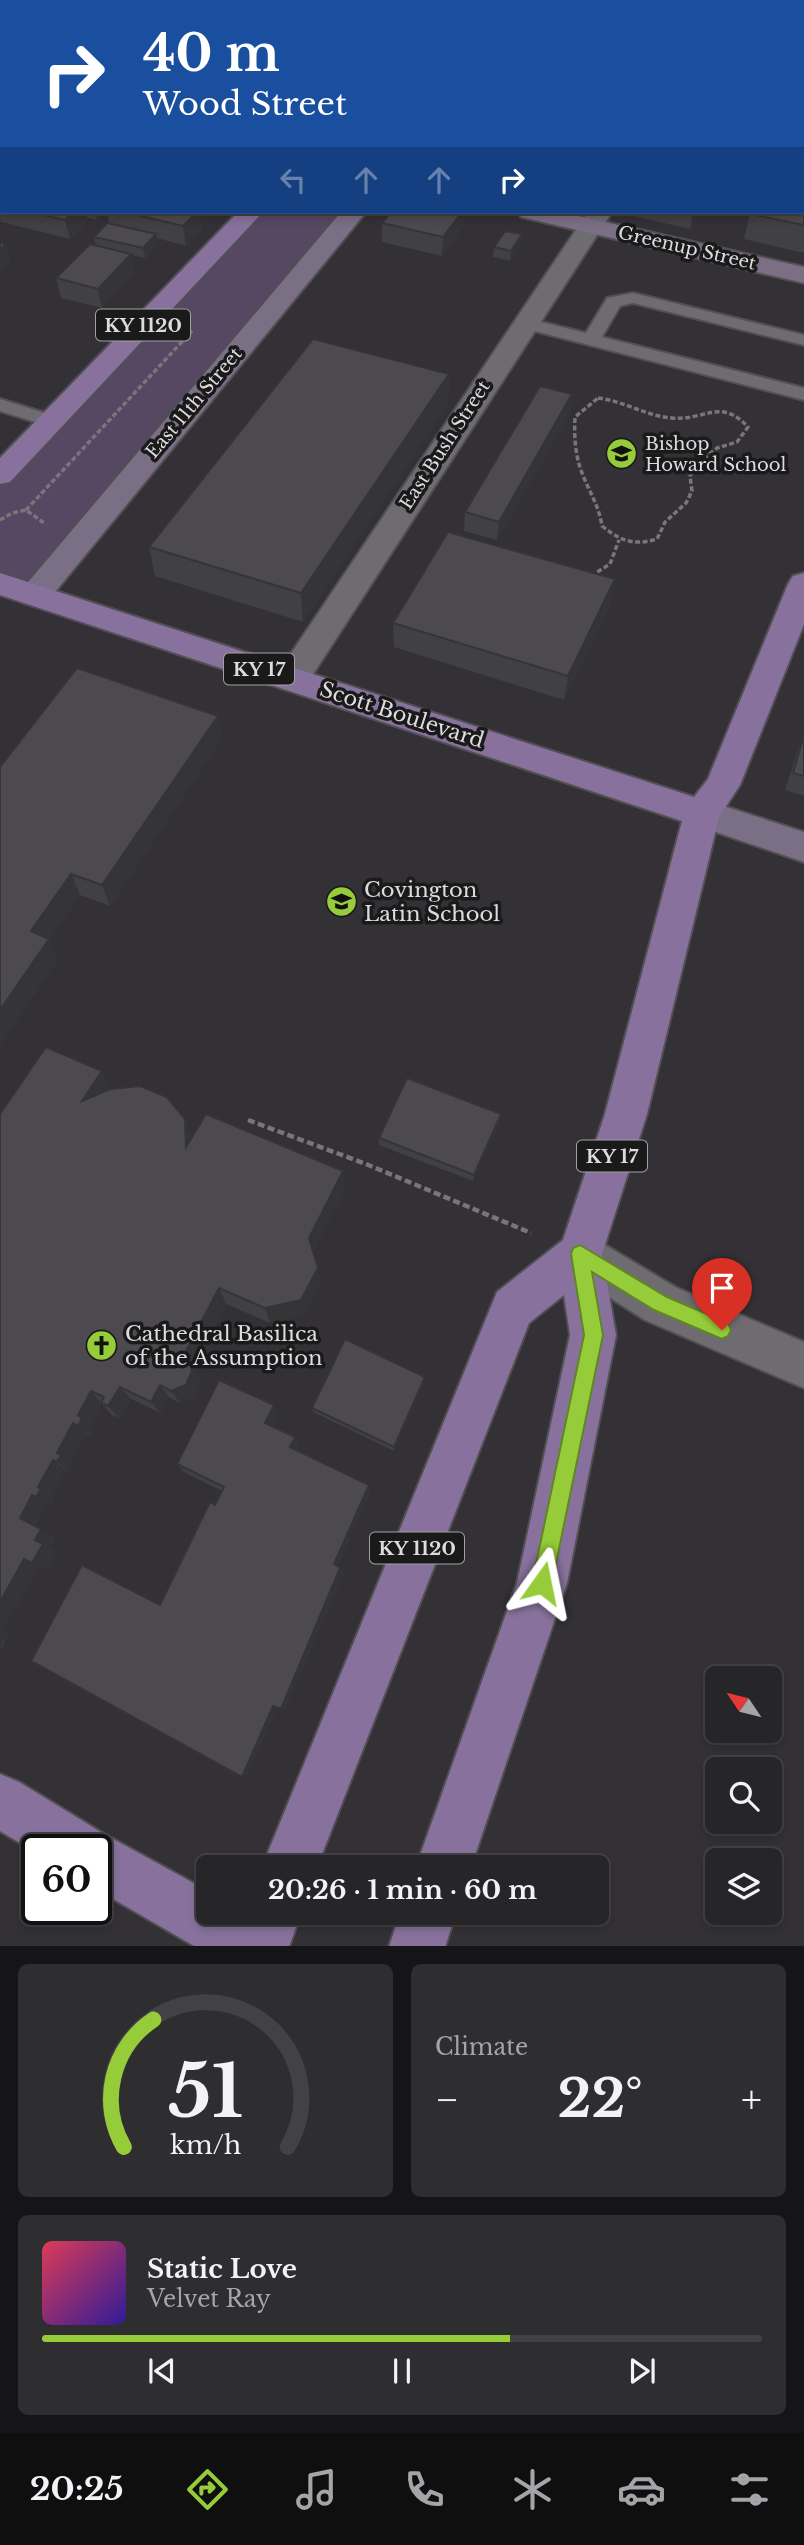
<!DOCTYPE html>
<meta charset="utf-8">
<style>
:root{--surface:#262528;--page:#2e2d30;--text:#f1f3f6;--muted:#a4a5a8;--line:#424245;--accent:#96cc39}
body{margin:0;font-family:"Libre Baskerville",serif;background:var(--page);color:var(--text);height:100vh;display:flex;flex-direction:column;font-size:26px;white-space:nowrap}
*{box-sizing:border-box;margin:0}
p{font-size:23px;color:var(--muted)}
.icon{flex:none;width:38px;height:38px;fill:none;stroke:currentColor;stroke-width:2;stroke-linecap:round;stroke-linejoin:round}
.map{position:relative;height:1946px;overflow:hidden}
.details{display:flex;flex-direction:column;gap:18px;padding:18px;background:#151416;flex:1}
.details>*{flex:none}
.top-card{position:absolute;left:0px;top:0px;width:805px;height:214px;box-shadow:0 4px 10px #0003,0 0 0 2px var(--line);background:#1a4fa0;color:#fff;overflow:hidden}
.needle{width:46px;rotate:305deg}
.buttons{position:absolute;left:705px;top:1666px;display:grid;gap:14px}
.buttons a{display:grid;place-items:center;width:77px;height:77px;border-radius:10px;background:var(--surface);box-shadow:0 4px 10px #0003,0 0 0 2px var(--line);font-size:35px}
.speed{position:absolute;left:21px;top:1834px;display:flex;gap:14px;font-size:35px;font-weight:700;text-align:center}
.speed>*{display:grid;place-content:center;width:91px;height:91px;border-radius:50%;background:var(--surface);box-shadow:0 4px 10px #0003,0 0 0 2px var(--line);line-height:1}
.speed .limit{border:4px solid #111;border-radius:10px;background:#fff;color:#111}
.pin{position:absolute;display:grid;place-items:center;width:60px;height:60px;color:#fff;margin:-72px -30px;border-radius:50% 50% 50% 0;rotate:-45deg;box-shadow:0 0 7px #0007}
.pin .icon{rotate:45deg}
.me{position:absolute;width:77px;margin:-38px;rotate:12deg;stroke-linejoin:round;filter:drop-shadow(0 0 5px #0008)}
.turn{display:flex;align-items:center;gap:24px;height:147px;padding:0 28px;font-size:32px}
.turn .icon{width:91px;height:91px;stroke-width:2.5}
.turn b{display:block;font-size:49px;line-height:60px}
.lanes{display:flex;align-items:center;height:66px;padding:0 28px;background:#0003;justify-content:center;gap:35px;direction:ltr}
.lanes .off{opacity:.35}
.big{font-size:52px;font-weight:800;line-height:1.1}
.details .card{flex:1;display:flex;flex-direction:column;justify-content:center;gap:10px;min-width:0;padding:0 24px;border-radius:10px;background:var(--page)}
.details .dial{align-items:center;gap:0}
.dial svg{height:182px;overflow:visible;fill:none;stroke:var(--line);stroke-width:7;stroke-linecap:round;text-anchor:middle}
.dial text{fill:var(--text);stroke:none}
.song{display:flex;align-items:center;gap:21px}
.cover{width:84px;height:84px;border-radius:10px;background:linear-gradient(135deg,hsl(350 70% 55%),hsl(250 70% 35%))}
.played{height:7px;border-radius:4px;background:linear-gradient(90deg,var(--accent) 65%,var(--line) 65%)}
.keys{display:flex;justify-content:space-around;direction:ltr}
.heat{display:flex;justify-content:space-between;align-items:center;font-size:38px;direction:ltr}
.details .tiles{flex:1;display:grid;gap:18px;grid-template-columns:1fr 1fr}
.card:last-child{grid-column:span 2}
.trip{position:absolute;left:196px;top:1855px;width:413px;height:70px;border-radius:10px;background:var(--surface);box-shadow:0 4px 10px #0003,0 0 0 2px var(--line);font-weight:800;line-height:70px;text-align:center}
.tab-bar{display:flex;height:112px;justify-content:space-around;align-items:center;background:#0f0f10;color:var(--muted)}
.tab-bar .icon{width:49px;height:49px}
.tab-bar .on{color:var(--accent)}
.tab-bar b{font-size:32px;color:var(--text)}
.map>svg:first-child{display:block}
.green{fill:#564863}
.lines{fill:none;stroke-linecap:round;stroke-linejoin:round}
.service-casing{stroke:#514f53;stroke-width:4}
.minor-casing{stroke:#514f53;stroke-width:4}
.secondary-casing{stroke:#514f53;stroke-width:4}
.primary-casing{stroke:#514f53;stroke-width:4}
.path-far1{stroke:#78767a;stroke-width:3.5;stroke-dasharray:5 2.5;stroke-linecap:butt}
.path{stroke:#78767a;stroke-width:4.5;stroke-dasharray:7 3.5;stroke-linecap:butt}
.service{fill:#6e6c70;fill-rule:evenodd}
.minor{fill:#6e6c70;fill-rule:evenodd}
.secondary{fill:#7b6f86;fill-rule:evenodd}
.primary{fill:#88729d;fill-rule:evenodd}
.wall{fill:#414043}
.shaded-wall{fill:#353437}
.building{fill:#4c4a4e;stroke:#353437;stroke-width:2}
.route{fill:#96cc39;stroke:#628525;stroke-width:2}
.labels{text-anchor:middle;stroke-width:7;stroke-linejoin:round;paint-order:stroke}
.far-street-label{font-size:18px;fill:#dcdbde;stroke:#1b1a1b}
.far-poi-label{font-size:18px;fill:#dcdbde;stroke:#1b1a1b;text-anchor:start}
.shield{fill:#1b1a1b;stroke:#a2a1a4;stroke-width:2}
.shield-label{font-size:19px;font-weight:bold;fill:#dcdbde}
.street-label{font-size:21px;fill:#dcdbde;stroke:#1b1a1b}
.poi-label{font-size:21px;fill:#dcdbde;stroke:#1b1a1b;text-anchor:start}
</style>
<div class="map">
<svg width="804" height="1947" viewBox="0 0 804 1947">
<rect width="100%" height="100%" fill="#333135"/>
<path class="green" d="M251,212H354L35,595L0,584V475Z"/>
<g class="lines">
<defs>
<path id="service" d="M93,0H108L92,2Z
M192,0H207L191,2Z
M227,0H248L249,2H228Z
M633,293L804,335V345L633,303L620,306L602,337L804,388V400L519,327L516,323L525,318L586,333L607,298Z
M0,399L58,417L61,421L58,425L51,427L0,411Z"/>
<path id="minor" d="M727,0H747L726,2Z
M0,179H2L0,195Z
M588,212H612L304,688L292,691L280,688L275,679L280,670Z
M580,1233L595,1239L677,1288L804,1342V1388L645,1320L565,1269L558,1254L565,1239Z"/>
<path id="secondary" d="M0,82L2,83V97L0,96Z
M341,212H366L46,603L35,606L24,603L19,595L24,587Z
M518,212H561L804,267V283L530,219L521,217Z
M702,799L804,832V862L689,823L684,813L689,803Z"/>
<path id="primary" d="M429,0H450L428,2Z
M238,212H263L10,482L0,484V458Z
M0,573L694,797L708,779L788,584L793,576L804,573V624L740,785L719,817L647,1114L602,1254L616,1335L567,1583L471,1867H416L517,1583L570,1335L564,1295L529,1323L317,1867H262L497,1292L563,1240L605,1114L682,821L0,595Z
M0,1774L19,1782L104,1834L208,1891V1913H301L289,1947H196L96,1889V1850H37V1853L0,1831Z
M400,1913H456L445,1947H389Z"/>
</defs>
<use href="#service" class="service-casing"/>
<use href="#minor" class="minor-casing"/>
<use href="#secondary" class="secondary-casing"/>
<use href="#primary" class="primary-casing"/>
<path class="path-far1" d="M598,398C624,401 646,416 672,418C705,421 720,397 748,427L737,442L717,448L697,464L690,476L692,491L686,503L665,522L657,539C633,546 621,541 602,526C599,506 589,491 582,473C575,455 574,436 575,417Z
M26,510L192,331
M0,520L12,513L26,510L44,523
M591,576L610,564L619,540"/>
<path class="path" d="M248,1120L366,1164L531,1233"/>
<use href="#service" class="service"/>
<use href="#minor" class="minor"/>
<use href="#secondary" class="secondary"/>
<use href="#primary" class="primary"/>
</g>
<path class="wall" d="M0,0H12L9,2H2L1,8L2,9V57L0,56Z
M804,141V253L744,239L750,214Z
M2,198V212H105L97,220L88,218V221L70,239L1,222L0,218V200Z
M107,212H199L202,229L186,246L157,238L158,244L145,258L131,255L134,273L102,308L61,298L56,278L96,246L94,237L109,224Z
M629,212H700L690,229L629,215Z
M382,223L464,226L442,256L382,242Z
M522,234L521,245L510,261L493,257L494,247Z
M449,374L448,404L303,622L155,576L149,547Z
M572,394L570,414L497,540L464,531L465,512Z
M610,604L564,700L394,647L393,623Z
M218,716L222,739L110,906L80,895L49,939L58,959L0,1045V767Z
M804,735V796L785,790L797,753Z
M102,1071L110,1089L185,1119L192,1138L345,1190L313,1252L321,1284L304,1316L270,1323L226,1304L194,1366L197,1372L200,1384L194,1397L180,1403L169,1397L160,1413L131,1399L119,1418L112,1415L102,1404L91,1426L95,1429L90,1437L86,1434L71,1462L74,1465L70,1472L66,1470L52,1496L55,1498L50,1506L47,1504L35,1526L55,1537L50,1547L57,1551L47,1569L39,1566L2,1632L8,1635L1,1649L0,1114Z
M500,1121L473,1181L379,1145V1138Z
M425,1377V1381L394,1451L313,1412L312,1408Z
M278,1416L273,1426L295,1437L299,1446L297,1450L370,1493L337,1567L343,1574L285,1710L277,1708L247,1775L160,1604L222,1491L184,1472L177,1464Z"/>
<path class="shaded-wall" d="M0,0H12L9,2H2V8L0,9Z
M74,212H86L88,221L70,239L65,220Z
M95,212H105L97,220Z
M197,212H199L202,229L186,246L183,226Z
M462,212H465L464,226L442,256L443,237Z
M693,212H700L690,229Z
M156,234L158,244L145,258L143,248Z
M522,234L521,245L510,261L511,251Z
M6,244L11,264L0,274V250Z
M131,254L134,273L102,308L98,289Z
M449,374L448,404L303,622L301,593Z
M572,394L570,414L497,540L499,522Z
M615,579L610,604L564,700L568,676Z
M218,716L222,739L110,906L102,885Z
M71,874L80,895L49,939L58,959L0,1045V1010L31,931Z
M102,1071L112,1092L82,1101Z
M501,1114L500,1121L473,1181L474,1175Z
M185,1119L192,1139L186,1147Z
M343,1171L345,1190L312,1255L309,1238Z
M318,1268L321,1284L304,1316L270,1323L265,1308Z
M219,1288L226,1304L194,1366L197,1372L200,1384L194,1397L180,1403L171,1391L184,1355Z
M425,1377V1381L394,1451V1447Z
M160,1385L169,1397L160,1413L151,1402Z
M120,1387L131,1399L119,1418L108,1406Z
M91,1391L102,1404L91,1426L95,1429L90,1437L78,1426V1415Z
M274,1405L278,1416L270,1432L265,1423Z
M73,1423L86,1434L71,1462L74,1465L70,1472L57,1462V1453Z
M295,1437L299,1446L293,1455L290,1447Z
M53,1460L66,1470L52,1496L55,1498L50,1506L36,1497L38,1487Z
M369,1485L370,1493L336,1570L334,1564Z
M32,1495L47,1504L35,1526L55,1537L50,1547L57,1551L47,1569L39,1566L2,1632L8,1635L0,1648V1602L35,1540L20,1518Z
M340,1568L343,1574L285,1710L281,1709Z
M273,1706H278L247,1775L242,1777Z"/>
<path class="building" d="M467,0H577L575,2H466Z
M592,0H614L623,2H591Z
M795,0H804V5L803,2H794Z
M0,8L2,9V39H0Z
M803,141L804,225L750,214L751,212H803Z
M31,212H74L65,220Z
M124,212H197L183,226Z
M391,212H462L443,237L382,223Z
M107,223L156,234L143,248L94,237Z
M505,231L522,234L511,251L494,247Z
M0,243L6,244L0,250Z
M90,244L131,254L98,289L56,278Z
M313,339L449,374L301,593L149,547Z
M540,386L572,394L499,522L465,512Z
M448,532L615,579L568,676L393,623Z
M77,668L218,716L102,885L71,874L31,931L49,939L0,1010V767Z
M804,735V776L793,773Z
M46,1047L102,1071L82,1101L110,1089L140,1086L167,1097L185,1119L186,1147L206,1114L343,1171L309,1238L318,1268L301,1300L265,1308L219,1288L184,1355L189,1358L192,1371L186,1385L171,1391L160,1385L151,1402L120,1387L108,1406L101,1403L104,1397L91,1391L78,1415L82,1418L78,1426L73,1423L57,1453L61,1455L57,1462L53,1460L38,1487L41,1489L36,1497L32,1495L20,1518L41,1529L35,1540L43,1544L32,1563L24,1559L0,1602V1114Z
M407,1078L501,1114L474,1175L379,1138Z
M345,1339L425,1377L394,1447L312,1408Z
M219,1380L274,1405L265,1423L295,1437L290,1447L369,1485L334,1564L340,1568L281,1709L273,1706L242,1777L31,1661L82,1565L160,1605L210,1502L215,1505L224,1487L177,1464Z"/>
<path class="route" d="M580,1245L667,1297L728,1323L731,1330L728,1336L722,1339L715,1336L654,1310L592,1272L603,1335L552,1583L549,1590L542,1593L535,1590L532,1583L584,1335L571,1254L573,1248Z"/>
<defs>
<symbol id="school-disc" viewBox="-11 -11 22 22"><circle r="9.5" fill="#96cc39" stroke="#1b1a1b"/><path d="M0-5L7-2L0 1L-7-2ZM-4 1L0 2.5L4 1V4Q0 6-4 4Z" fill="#111"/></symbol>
<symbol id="church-disc" viewBox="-11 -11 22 22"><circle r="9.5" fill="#96cc39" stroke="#1b1a1b"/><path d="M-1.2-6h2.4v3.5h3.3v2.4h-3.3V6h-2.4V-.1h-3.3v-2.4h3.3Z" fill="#111"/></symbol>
</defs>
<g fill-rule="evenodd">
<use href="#school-disc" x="604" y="436" width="35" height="35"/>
<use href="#school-disc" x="324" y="884" width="35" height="35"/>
<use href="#church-disc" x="84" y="1328" width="35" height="35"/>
</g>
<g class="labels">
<g class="far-street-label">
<text transform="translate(687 248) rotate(13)" y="6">Greenup Street</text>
<text transform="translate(194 403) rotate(-50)" y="6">East 11th Street</text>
<text transform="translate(445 445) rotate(-57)" y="6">East Bush Street</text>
</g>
<g class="far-poi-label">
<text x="645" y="450">Bishop<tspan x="645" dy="21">Howard School</tspan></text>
</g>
<g class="shield">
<rect x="96" y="309.5" width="94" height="31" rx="5"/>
<rect x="224" y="653.5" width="70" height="31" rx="5"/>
<rect x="577" y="1140.5" width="70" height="31" rx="5"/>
<rect x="370" y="1532.5" width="94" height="31" rx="5"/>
</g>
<g class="shield-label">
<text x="143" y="332">KY 1120</text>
<text x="259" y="676">KY 17</text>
<text x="612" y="1163">KY 17</text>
<text x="417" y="1555">KY 1120</text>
</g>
<g class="street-label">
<text transform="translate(402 715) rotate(18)" y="7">Scott Boulevard</text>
</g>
<g class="poi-label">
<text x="364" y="897">Covington<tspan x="364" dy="24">Latin School</tspan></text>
<text x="125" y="1341">Cathedral Basilica<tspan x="125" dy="24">of the Assumption</tspan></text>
</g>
</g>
</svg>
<div class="buttons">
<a><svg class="needle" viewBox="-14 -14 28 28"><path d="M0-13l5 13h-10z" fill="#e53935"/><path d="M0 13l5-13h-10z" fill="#a4a5a8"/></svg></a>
<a><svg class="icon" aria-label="search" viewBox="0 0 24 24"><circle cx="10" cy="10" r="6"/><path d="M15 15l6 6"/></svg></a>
<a><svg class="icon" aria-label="layers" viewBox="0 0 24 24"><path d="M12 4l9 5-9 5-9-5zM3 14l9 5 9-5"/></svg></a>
</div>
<div class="speed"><div class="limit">60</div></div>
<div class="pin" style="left:722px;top:1330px;background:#d93025"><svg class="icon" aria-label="arrive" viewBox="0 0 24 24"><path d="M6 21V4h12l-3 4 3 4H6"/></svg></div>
<svg class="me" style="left:542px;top:1583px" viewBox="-20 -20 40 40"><path d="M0-17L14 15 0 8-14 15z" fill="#96cc39" stroke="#fff" stroke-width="4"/></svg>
<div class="trip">20:26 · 1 min · 60 m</div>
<div class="top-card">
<div class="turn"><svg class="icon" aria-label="right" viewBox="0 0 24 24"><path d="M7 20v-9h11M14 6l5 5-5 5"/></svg><div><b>40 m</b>Wood Street</div></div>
<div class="lanes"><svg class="icon off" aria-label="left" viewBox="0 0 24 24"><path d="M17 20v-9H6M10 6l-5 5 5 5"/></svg><svg class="icon off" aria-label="ahead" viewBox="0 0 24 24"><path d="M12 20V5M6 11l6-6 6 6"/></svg><svg class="icon off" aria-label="ahead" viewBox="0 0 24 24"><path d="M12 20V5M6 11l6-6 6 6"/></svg><svg class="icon" aria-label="right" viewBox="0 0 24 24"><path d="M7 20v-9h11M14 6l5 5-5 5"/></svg></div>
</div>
</div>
<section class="details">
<div class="tiles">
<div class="card dial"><svg viewBox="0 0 100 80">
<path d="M14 69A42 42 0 1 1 86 69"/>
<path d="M14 69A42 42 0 0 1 27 13" stroke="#96cc39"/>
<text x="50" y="56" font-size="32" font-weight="700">51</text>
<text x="50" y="72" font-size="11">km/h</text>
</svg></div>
<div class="card"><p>Climate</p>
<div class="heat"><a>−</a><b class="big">22°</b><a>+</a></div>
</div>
<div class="card">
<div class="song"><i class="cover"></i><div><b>Static Love</b><p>Velvet Ray</p></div></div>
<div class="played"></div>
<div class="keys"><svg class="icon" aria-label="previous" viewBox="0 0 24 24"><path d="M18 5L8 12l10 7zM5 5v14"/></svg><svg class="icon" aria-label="pause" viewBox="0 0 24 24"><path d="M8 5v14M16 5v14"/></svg><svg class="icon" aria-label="next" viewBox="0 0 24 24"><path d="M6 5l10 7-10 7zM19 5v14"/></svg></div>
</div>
</div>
</section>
<nav class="tab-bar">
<b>20:25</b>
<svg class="icon on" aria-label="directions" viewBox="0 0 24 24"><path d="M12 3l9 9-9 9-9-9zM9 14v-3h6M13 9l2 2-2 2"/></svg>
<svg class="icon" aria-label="music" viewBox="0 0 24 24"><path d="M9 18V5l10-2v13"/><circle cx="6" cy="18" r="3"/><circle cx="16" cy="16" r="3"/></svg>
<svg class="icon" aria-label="phone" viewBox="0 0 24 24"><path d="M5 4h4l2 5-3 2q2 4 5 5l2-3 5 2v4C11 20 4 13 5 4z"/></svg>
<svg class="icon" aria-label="climate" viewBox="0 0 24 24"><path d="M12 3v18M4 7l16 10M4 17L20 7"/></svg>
<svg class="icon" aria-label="car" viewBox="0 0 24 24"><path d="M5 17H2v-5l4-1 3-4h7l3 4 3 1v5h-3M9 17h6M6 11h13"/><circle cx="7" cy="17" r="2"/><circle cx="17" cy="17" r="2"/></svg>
<svg class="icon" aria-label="filters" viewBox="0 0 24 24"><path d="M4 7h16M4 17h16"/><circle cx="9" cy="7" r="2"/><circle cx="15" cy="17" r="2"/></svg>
</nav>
